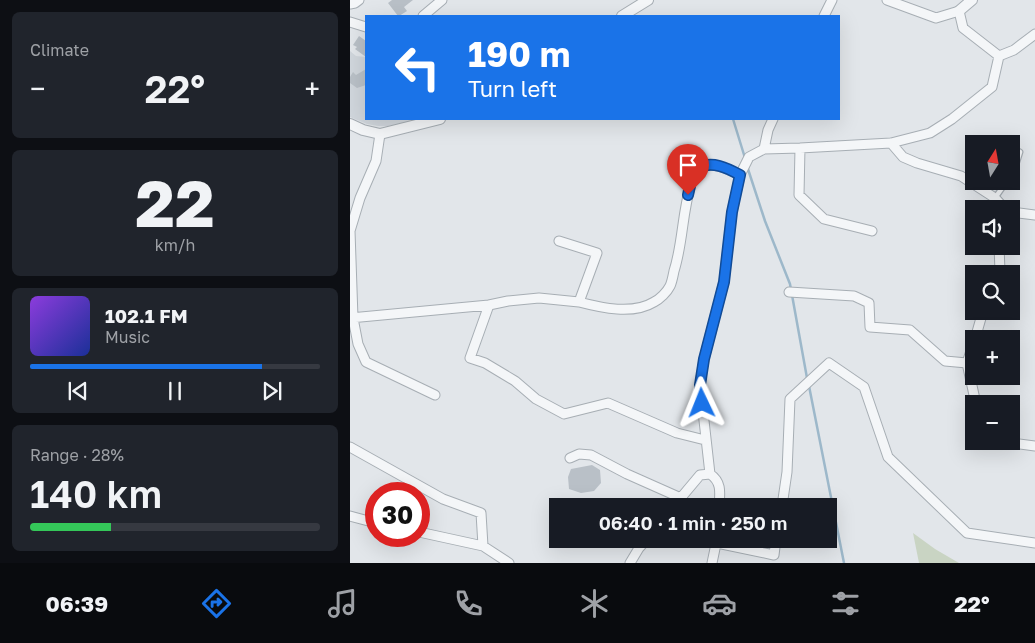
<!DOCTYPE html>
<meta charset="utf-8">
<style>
:root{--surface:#171b24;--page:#20242c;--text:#f1f3f6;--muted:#9ea1a6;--line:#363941;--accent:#1a73e8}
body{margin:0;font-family:"Golos Text",sans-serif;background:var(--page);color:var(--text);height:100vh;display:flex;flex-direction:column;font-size:19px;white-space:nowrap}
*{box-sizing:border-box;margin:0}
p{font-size:16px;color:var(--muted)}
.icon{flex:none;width:28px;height:28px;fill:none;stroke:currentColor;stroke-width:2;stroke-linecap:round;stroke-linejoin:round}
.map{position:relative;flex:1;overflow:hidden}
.drawer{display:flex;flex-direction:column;gap:12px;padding:12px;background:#0d0f14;width:350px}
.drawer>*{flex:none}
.banner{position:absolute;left:15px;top:15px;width:475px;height:105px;border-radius:0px;box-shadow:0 5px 20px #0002;background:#1a73e8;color:#fff;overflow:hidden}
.needle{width:32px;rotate:11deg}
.controls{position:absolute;left:615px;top:135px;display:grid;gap:10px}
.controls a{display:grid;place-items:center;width:55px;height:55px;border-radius:0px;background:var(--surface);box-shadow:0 5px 20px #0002;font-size:25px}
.speed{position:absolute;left:15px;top:482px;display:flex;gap:10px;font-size:25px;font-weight:700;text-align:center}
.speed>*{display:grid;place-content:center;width:65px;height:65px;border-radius:50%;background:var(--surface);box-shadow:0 5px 20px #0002;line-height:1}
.speed .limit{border:8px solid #d22;background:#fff;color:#111}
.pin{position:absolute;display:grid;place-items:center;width:42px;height:42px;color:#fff;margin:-51px -21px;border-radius:50% 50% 50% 0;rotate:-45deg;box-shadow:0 0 5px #0007}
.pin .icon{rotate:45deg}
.me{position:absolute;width:55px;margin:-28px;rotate:358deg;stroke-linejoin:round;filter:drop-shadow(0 0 4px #0008)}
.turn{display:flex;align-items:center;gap:18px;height:105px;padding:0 20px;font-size:22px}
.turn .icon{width:65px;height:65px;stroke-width:2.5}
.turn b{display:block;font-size:35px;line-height:42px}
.big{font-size:38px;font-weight:600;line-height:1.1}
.drawer .widget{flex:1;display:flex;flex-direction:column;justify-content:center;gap:8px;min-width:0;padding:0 18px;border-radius:8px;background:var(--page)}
.drawer .dial{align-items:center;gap:0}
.dial b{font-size:65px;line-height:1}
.song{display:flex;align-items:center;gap:15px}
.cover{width:60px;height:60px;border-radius:8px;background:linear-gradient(135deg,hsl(270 70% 55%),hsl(230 70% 35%))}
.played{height:5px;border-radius:2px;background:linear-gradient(90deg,var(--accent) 80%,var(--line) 80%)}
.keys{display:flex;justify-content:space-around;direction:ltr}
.heat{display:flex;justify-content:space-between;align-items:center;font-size:28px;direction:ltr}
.charge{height:8px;border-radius:4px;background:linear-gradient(90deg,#34c759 28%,var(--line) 0)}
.trip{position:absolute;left:199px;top:498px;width:288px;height:50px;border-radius:0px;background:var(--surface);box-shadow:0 5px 20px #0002;font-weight:600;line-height:50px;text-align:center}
.menu{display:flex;height:80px;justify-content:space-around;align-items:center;background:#090b0e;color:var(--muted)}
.menu .icon{width:35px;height:35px}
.menu .current{color:var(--accent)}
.menu b{font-size:22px;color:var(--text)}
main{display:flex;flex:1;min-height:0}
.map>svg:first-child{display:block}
.built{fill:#d0d6dc}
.green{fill:#c9d4c3}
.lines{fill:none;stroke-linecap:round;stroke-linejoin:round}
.stream{stroke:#9db8ca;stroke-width:2.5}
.building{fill:#b9c0c7}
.service-casing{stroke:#a7aeb4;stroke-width:7}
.minor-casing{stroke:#a7aeb4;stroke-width:11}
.tertiary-casing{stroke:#a7aeb4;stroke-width:12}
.service{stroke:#f4f6f8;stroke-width:4.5}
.minor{stroke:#f4f6f8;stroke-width:9}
.tertiary{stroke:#f4f6f8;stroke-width:10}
.route-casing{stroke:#114b97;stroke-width:12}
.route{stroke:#1a73e8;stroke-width:9}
</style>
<main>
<section class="drawer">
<div class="widget"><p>Climate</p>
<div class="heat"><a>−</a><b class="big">22°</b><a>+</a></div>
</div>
<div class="widget dial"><b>22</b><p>km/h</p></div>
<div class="widget">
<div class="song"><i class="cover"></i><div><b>102.1 FM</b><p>Music</p></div></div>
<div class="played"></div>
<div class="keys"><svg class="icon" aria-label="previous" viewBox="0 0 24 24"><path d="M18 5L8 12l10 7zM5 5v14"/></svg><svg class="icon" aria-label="pause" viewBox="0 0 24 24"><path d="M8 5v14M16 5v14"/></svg><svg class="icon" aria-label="next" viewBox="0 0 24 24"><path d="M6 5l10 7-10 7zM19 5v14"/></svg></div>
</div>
<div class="widget"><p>Range · 28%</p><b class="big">140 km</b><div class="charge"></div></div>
</section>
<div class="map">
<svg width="685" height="563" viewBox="0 0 685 563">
<rect width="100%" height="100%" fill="#e2e6ea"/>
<path class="built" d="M0,51L6,56L16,57V119H71L38,126H28L17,124L0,117Z"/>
<path class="green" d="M563,533L585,549L609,563H569Z"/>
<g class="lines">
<path class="stream" d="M383,119L395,158
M397,166L415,221L440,284L441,290
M442,295L457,378
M459,386L494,563"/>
</g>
<path class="building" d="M42,0H63L54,7L57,11L49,16H48L38,3Z
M9,36L16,41V57L5,49L7,47L3,45Z
M16,69V85L7,88L0,83V77L3,72L6,75Z
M242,465L250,470L251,483L244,491L231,493L219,489L218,477L221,469Z"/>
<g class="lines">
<defs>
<path id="service" d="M648,139L656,144
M661,147L670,152L664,171L661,175
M645,198L657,181"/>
<path id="minor" d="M0,4L5,3L9,0
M73,16L92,0
M474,16L482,0
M0,22L16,27
M649,56L664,50L685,34
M30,134L26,161L10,198L0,231L3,318L8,344L16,362L85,395
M541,143L553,157L567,163L611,176L645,198L655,209
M450,148L449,195L474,219L522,231
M414,149L450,148L541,143L580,133L602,119L642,87L649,56L613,28L609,11L586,18L537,0
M661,212L685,215
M209,241L247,253L229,302C252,308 283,315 304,302C310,299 317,292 320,286C322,282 323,276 324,271C333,243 332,213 341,184C343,178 344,171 350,168C363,161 378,169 390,175
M649,274L650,271L649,246
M439,292L504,296L519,303L520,327L560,330L595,361L617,363
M229,302L189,298L158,301L139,305L120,358L135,363L165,381L186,399L214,414L258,403L327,433L355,440
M0,318L139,305
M625,339L633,311
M624,342L617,363L626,404
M646,441L685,446
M0,447L93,499L131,513L133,546
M220,458L229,454L241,455L277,474L331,498
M324,506L350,475L360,474
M369,506C370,493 372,482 360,474L350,385L354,359L374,282L382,212L390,175L399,157L414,149L418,130L423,119
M432,506L437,472L440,399L479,363L514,387L538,457L617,533L685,543
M0,516L26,523
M69,532L133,546L159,563
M367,543L424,555L426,539
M280,563L289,548L297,539
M362,563L367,539"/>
<path id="tertiary" d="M609,11L622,0
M272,16L298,0
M0,124L13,130L30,134L90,119"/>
</defs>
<use href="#service" class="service-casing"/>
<use href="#minor" class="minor-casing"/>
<use href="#tertiary" class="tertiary-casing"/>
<use href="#service" class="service"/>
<use href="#minor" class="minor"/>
<use href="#tertiary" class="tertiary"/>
</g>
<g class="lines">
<defs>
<path id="route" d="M338,195C340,187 341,175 348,169C360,159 379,169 390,175L382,212L374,282L354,359L350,385L352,403"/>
</defs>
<use href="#route" class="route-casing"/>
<use href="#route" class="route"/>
</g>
</svg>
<div class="controls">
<a><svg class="needle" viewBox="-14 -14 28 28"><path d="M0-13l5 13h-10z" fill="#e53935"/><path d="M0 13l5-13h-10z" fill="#9ea1a6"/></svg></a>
<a><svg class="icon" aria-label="sound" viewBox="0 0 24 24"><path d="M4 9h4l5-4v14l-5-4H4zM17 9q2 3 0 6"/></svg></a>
<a><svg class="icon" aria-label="search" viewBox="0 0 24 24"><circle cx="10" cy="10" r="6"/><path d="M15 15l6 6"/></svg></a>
<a>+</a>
<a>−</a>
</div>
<div class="speed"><div class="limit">30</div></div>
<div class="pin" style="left:338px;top:195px;background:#d93025"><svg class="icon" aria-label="arrive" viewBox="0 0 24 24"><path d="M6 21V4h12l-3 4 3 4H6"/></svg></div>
<svg class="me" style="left:352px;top:403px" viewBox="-20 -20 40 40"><path d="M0-17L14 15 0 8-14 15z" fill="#1a73e8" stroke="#fff" stroke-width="4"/></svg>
<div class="trip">06:40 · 1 min · 250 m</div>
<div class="banner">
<div class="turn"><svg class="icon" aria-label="left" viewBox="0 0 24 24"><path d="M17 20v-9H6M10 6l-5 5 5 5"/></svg><div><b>190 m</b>Turn left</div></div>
</div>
</div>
</main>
<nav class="menu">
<b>06:39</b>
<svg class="icon current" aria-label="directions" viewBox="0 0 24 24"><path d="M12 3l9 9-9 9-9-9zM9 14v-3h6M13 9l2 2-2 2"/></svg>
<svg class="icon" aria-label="music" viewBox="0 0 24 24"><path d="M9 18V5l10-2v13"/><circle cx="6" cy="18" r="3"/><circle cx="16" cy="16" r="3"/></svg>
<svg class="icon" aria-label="phone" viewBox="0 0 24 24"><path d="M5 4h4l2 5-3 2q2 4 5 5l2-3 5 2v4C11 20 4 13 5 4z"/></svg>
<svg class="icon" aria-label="climate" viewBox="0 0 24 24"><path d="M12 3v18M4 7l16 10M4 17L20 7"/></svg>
<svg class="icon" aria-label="car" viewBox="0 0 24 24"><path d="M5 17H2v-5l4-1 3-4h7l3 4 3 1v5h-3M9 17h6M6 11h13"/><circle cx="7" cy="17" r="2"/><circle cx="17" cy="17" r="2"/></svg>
<svg class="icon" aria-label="filters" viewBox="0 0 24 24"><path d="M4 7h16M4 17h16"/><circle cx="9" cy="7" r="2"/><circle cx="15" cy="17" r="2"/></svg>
<b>22°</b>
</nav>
